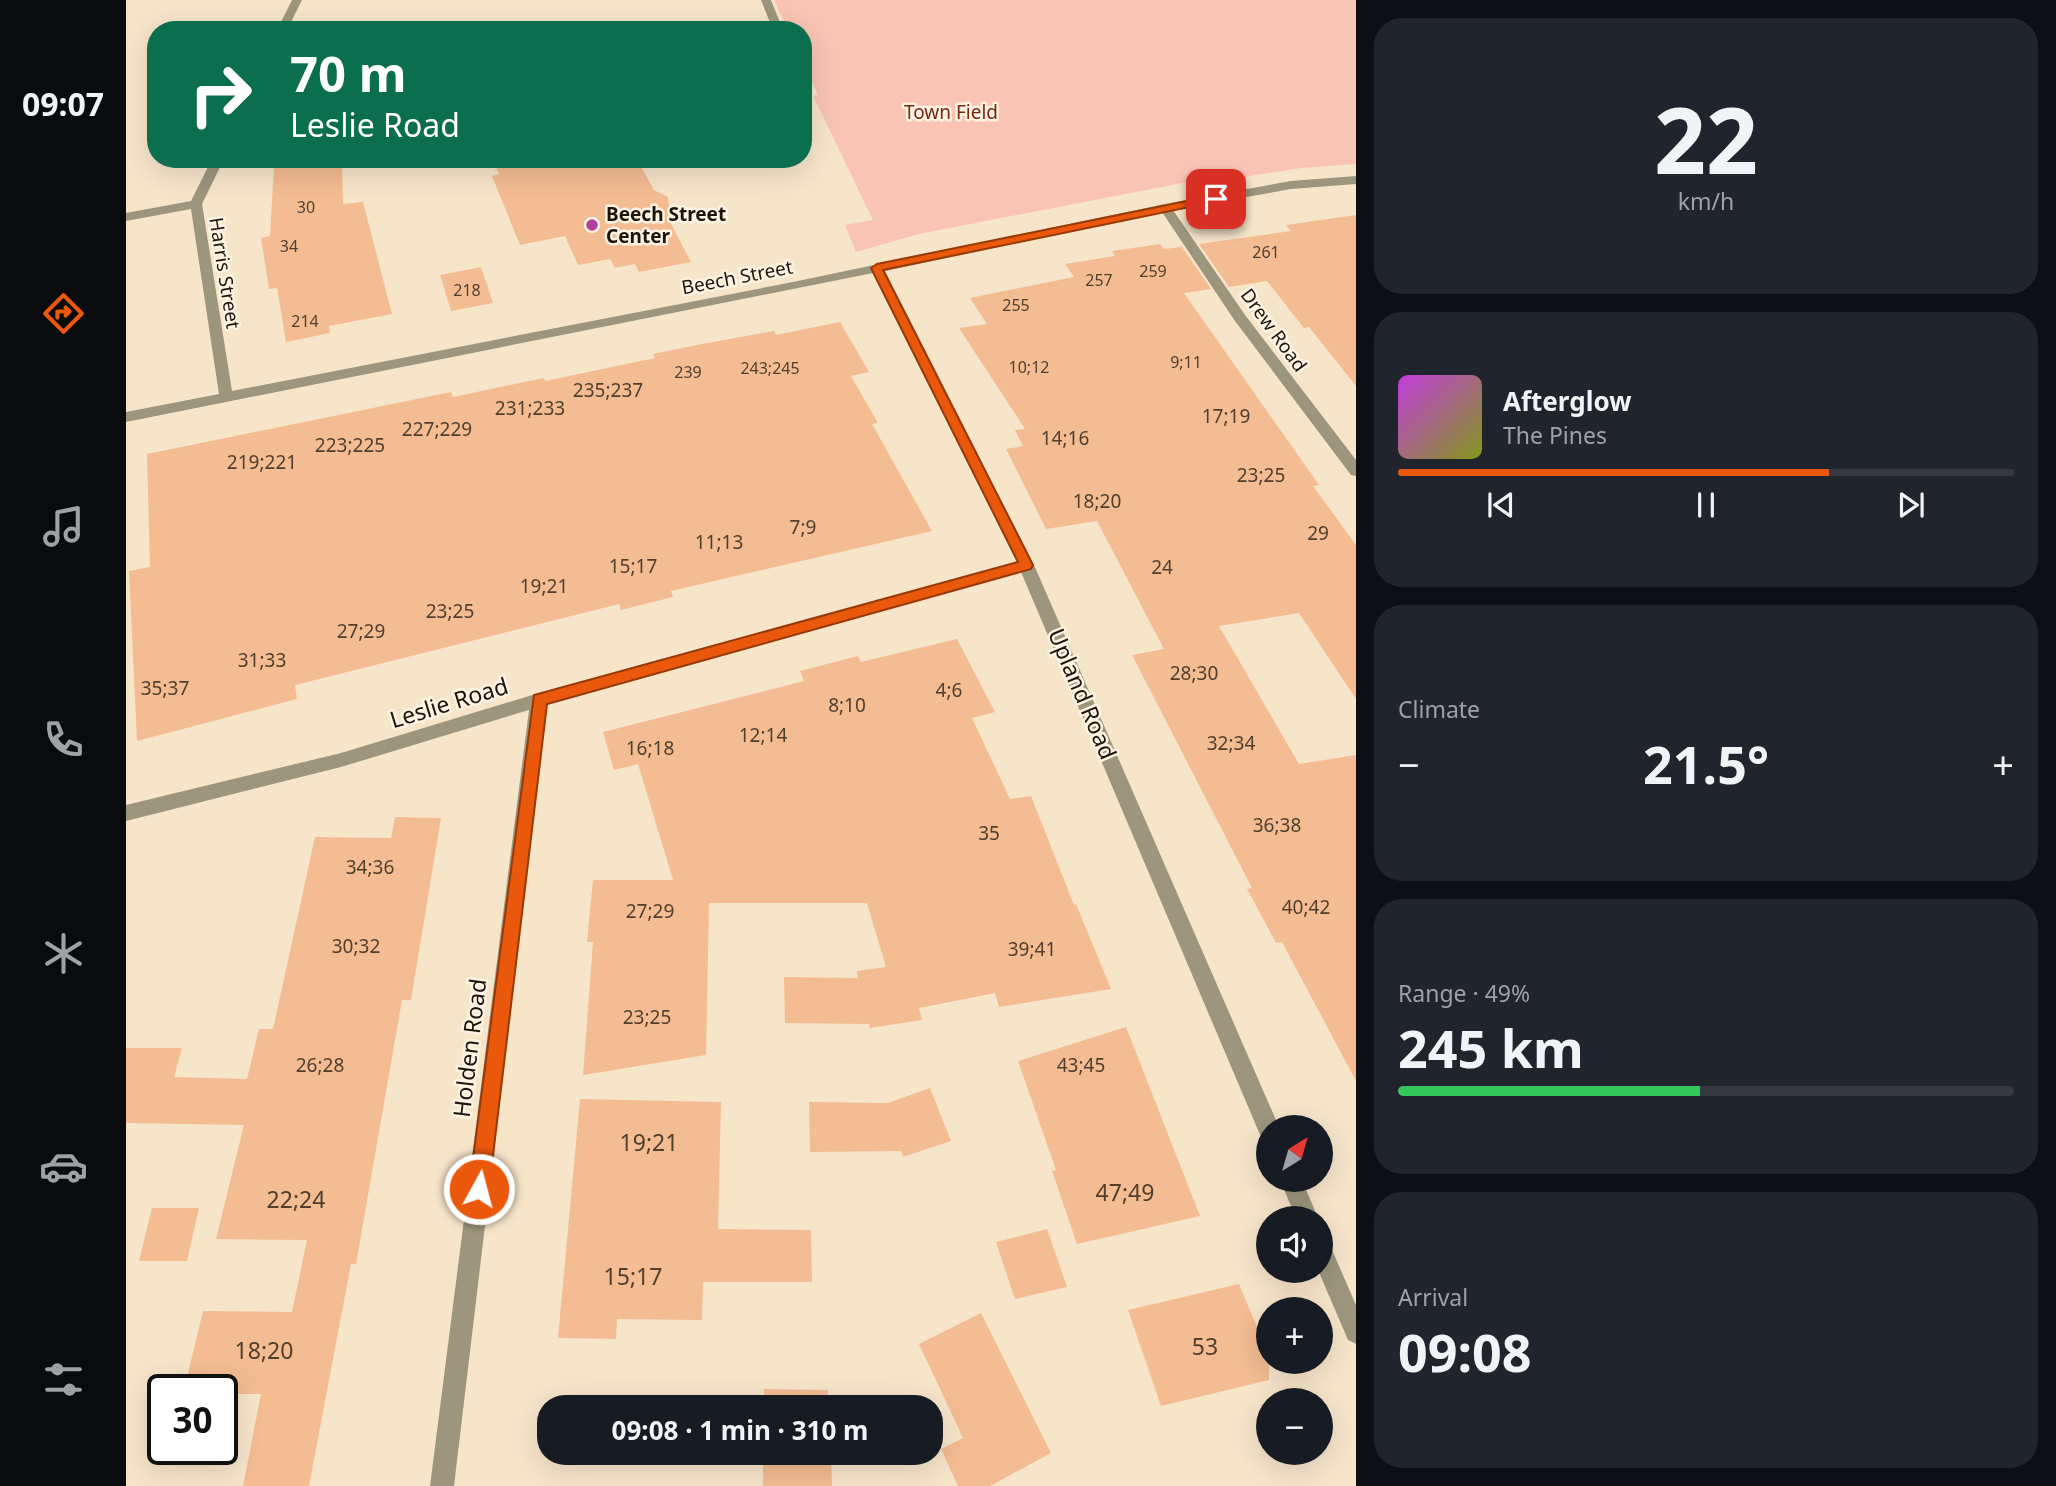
<!DOCTYPE html>
<meta charset="utf-8">
<style>
:root{--surface:#171b24;--page:#20242c;--text:#f1f3f6;--muted:#9ea1a6;--line:#363941;--accent:#ea580c}
body{margin:0;font-family:"Noto Sans",sans-serif;background:var(--page);color:var(--text);height:100vh;display:flex;flex-direction:column;font-size:26px;white-space:nowrap}
*{box-sizing:border-box;margin:0}
p{font-size:23px;color:var(--muted)}
.icon{flex:none;width:38px;height:38px;fill:none;stroke:currentColor;stroke-width:2;stroke-linecap:round;stroke-linejoin:round}
.map{position:relative;flex:1;overflow:hidden}
.drawer{display:flex;flex-direction:column;gap:18px;padding:18px;background:#0d0f14;width:700px}
.drawer>*{flex:none}
.guide{position:absolute;left:21px;top:21px;width:665px;height:147px;border-radius:28px;box-shadow:0 7px 28px #0002;background:#0b6e4f;color:#fff;overflow:hidden}
.needle{width:46px;rotate:37deg}
.tools{position:absolute;left:1130px;top:1115px;display:grid;gap:14px}
.tools a{display:grid;place-items:center;width:77px;height:77px;border-radius:50%;background:var(--surface);box-shadow:0 7px 28px #0002;font-size:35px}
.speed{position:absolute;left:21px;top:1374px;display:flex;gap:14px;font-size:35px;font-weight:700;text-align:center}
.speed>*{display:grid;place-content:center;width:91px;height:91px;border-radius:50%;background:var(--surface);box-shadow:0 7px 28px #0002;line-height:1}
.speed .limit{border:4px solid #111;border-radius:10px;background:#fff;color:#111}
.pin{position:absolute;display:grid;place-items:center;width:60px;height:60px;color:#fff;margin:-30px;border-radius:14px;box-shadow:0 4px 10px #0006}
.me{position:absolute;width:77px;margin:-38px;rotate:7deg;stroke-linejoin:round;filter:drop-shadow(0 0 5px #0008)}
.turn{display:flex;align-items:center;gap:24px;height:147px;padding:0 28px;font-size:32px}
.turn .icon{width:91px;height:91px;stroke-width:2.5}
.turn b{display:block;font-size:49px;line-height:60px}
.big{font-size:52px;font-weight:700;line-height:1.1}
.drawer .card{flex:1;display:flex;flex-direction:column;justify-content:center;gap:10px;min-width:0;padding:0 24px;border-radius:28px;background:var(--page)}
.drawer .dial{align-items:center;gap:0}
.dial b{font-size:91px;line-height:1}
.song{display:flex;align-items:center;gap:21px}
.cover{width:84px;height:84px;border-radius:10px;background:linear-gradient(135deg,hsl(290 70% 55%),hsl(70 70% 35%))}
.played{height:7px;border-radius:4px;background:linear-gradient(90deg,var(--accent) 70%,var(--line) 70%)}
.keys{display:flex;justify-content:space-around;direction:ltr}
.heat{display:flex;justify-content:space-between;align-items:center;font-size:38px;direction:ltr}
.charge{height:10px;border-radius:5px;background:linear-gradient(90deg,#34c759 49%,var(--line) 0)}
.trip{position:absolute;left:411px;top:1395px;width:406px;height:70px;border-radius:28px;background:var(--surface);box-shadow:0 7px 28px #0002;font-weight:700;line-height:70px;text-align:center}
main{display:flex;flex:1;min-height:0}
.tabs{display:flex;flex-direction:column;width:126px;justify-content:space-around;align-items:center;background:#090b0e;color:var(--muted)}
.tabs .icon{width:49px;height:49px}
.tabs .on{color:var(--accent)}
.tabs b{font-size:32px;color:var(--text)}
.map>svg:first-child{display:block}
.green{fill:#fac4b4}
.building{fill:#f3bc93}
.lines{fill:none;stroke-linecap:round;stroke-linejoin:round}
.minor{fill:#9b967c;fill-rule:evenodd}
.route{fill:#ea580c;stroke:#983908;stroke-width:2}
.poi-dot{fill:#b1409c;stroke:#fef3e3;stroke-width:2.5}
.labels{text-anchor:middle;stroke-width:5;stroke-linejoin:round;paint-order:stroke}
.far-number-label{font-size:16px;fill:#513f2e}
.far-park-label{font-size:19px;fill:#75280f;stroke:#fef3e3}
.far-poi-label{font-size:19px;font-weight:bold;fill:#1b150c;stroke:#fef3e3;text-anchor:start}
.far-street-label{font-size:19px;fill:#1b150c;stroke:#fef3e3}
.number-label{font-size:19px;fill:#513f2e}
.street-label{font-size:23px;fill:#1b150c;stroke:#fef3e3}
.near-number-label{font-size:23px;fill:#513f2e}
</style>
<main>
<nav class="tabs">
<b>09:07</b>
<svg class="icon on" aria-label="directions" viewBox="0 0 24 24"><path d="M12 3l9 9-9 9-9-9zM9 14v-3h6M13 9l2 2-2 2"/></svg>
<svg class="icon" aria-label="music" viewBox="0 0 24 24"><path d="M9 18V5l10-2v13"/><circle cx="6" cy="18" r="3"/><circle cx="16" cy="16" r="3"/></svg>
<svg class="icon" aria-label="phone" viewBox="0 0 24 24"><path d="M5 4h4l2 5-3 2q2 4 5 5l2-3 5 2v4C11 20 4 13 5 4z"/></svg>
<svg class="icon" aria-label="climate" viewBox="0 0 24 24"><path d="M12 3v18M4 7l16 10M4 17L20 7"/></svg>
<svg class="icon" aria-label="car" viewBox="0 0 24 24"><path d="M5 17H2v-5l4-1 3-4h7l3 4 3 1v5h-3M9 17h6M6 11h13"/><circle cx="7" cy="17" r="2"/><circle cx="17" cy="17" r="2"/></svg>
<svg class="icon" aria-label="filters" viewBox="0 0 24 24"><path d="M4 7h16M4 17h16"/><circle cx="9" cy="7" r="2"/><circle cx="15" cy="17" r="2"/></svg>
</nav>
<div class="map">
<svg width="1230" height="1486" viewBox="0 0 1230 1486">
<rect width="100%" height="100%" fill="#f7e5ca"/>
<path class="green" d="M648,0H1230V164L1175,168L1086,182L1077,179L793,234L730,252L719,225L747,220L687,96L692,95L677,63V30H662Z"/>
<path class="building" d="M216,159L217,204L237,202L266,314L203,326L204,333L160,342L151,288L143,289L135,238L144,236L148,166Z
M366,159H511L528,190L542,197L546,226L565,262L513,272L509,264L489,268L484,259L452,265L439,236L394,245L366,176L373,174Z
M1230,215V386L1183,327L1178,328L1141,281L1103,287L1073,244L1165,231L1160,225Z
M1034,244L1038,249L1056,247L1085,289L1058,293L1193,485L1187,486L1230,545V699L1173,613L1093,626L1173,764L1230,755V1081L1156,942L1150,943L1121,889L1126,888L1006,655L1038,649L971,521L920,529L880,449L897,446L889,430L899,429L833,328L861,324L844,298L948,277L939,264L989,256L986,251Z
M355,267L367,303L325,311L314,275Z
M714,322L743,372L725,376L752,423L746,424L806,531L545,591L547,597L495,610L493,604L169,685L171,699L11,741L3,571L24,567L21,454L325,392L327,397L418,378L419,381L529,358L527,354L576,344L648,331L650,335Z
M831,639L869,712L846,718L884,799L905,796L948,905L950,904L985,989L873,1007L869,993L793,1008L796,1020L744,1028L743,1024L659,1023L658,977L732,978L731,971L760,967L741,903H583L580,1055L457,1075L467,942H461L467,880H547L512,764L488,770L477,732L678,681L674,671L732,656L735,662Z
M269,817L315,818L285,1000H276L230,1264H225L183,1486H117L135,1394H96V1390H58L77,1311L166,1312L181,1240L90,1239L118,1125L0,1123V1048H56L48,1077L121,1079L133,1029H147L189,837L265,838Z
M1000,1027L1074,1216L951,1244L926,1171L930,1170L892,1061Z
M804,1088L825,1141L777,1157L775,1151L684,1152L683,1102L762,1103Z
M454,1099L595,1102L592,1229L685,1230L686,1282H577L576,1320L491,1319L490,1339L432,1338Z
M26,1208H73L61,1261H13Z
M921,1229L941,1287L889,1299L870,1242Z
M1113,1284L1133,1332L1143,1330V1380L1035,1406L1002,1310Z
M855,1313L925,1453L864,1486H832L815,1449L837,1438L793,1344Z
M638,1389L702,1390L703,1407H638Z
M637,1452H705L706,1486H637Z"/>
<g class="lines">
<path class="minor" d="M166,0H176L161,30H151Z
M635,0H645L657,30H647Z
M86,159H98L76,204L106,391L667,282L1039,204L1165,181L1230,176V184L1165,189L1047,210L1119,315L1230,460V476L1225,475L1109,321L1036,212L759,271L908,565L1153,1127H1143V1140L1135,1137L895,572L421,705L328,1486H304L403,710L215,767L0,821V805L215,753L413,693L891,562L747,273L0,422V412L93,394L65,209L0,221V213L65,201Z
M1154,1180H1176L1192,1218H1170Z
M1195,1240L1203,1243L1230,1305V1344L1222,1340L1192,1270H1195Z"/>
</g>
<path class="route" d="M1090,195L1093,196V201L757,270L907,565L905,569L421,704L363,1189L360,1196L353,1199L346,1196L343,1189L408,695L892,562L745,268L751,264Z"/>
<circle class="poi-dot" cx="466" cy="225" r="7"/>
<g class="labels">
<g class="far-number-label">
<text x="180" y="213">30</text>
<text x="163" y="252">34</text>
<text x="1140" y="258">261</text>
<text x="1027" y="277">259</text>
<text x="973" y="286">257</text>
<text x="341" y="296">218</text>
<text x="890" y="311">255</text>
<text x="179" y="327">214</text>
<text x="1060" y="368">9;11</text>
<text x="903" y="373">10;12</text>
<text x="644" y="374">243;245</text>
<text x="562" y="378">239</text>
</g>
<g class="far-park-label">
<text x="825" y="119">Town Field</text>
</g>
<g class="far-poi-label">
<text x="480" y="221">Beech Street<tspan x="480" dy="22">Center</tspan></text>
</g>
<g class="far-street-label">
<text transform="translate(99 273) rotate(81)" y="7">Harris Street</text>
<text transform="translate(611 277) rotate(-11)" y="7">Beech Street</text>
<text transform="translate(1148 330) rotate(54)" y="7">Drew Road</text>
</g>
<g class="number-label">
<text x="482" y="397">235;237</text>
<text x="404" y="415">231;233</text>
<text x="1100" y="423">17;19</text>
<text x="311" y="436">227;229</text>
<text x="939" y="445">14;16</text>
<text x="224" y="452">223;225</text>
<text x="136" y="469">219;221</text>
<text x="1135" y="482">23;25</text>
<text x="971" y="508">18;20</text>
<text x="677" y="534">7;9</text>
<text x="1192" y="540">29</text>
<text x="593" y="549">11;13</text>
<text x="507" y="573">15;17</text>
<text x="1036" y="574">24</text>
<text x="418" y="593">19;21</text>
<text x="324" y="618">23;25</text>
<text x="235" y="638">27;29</text>
<text x="136" y="667">31;33</text>
<text x="1068" y="680">28;30</text>
<text x="39" y="695">35;37</text>
<text x="823" y="697">4;6</text>
<text x="721" y="712">8;10</text>
<text x="637" y="742">12;14</text>
<text x="1105" y="750">32;34</text>
<text x="524" y="755">16;18</text>
<text x="1151" y="832">36;38</text>
<text x="863" y="840">35</text>
<text x="244" y="874">34;36</text>
<text x="1180" y="914">40;42</text>
<text x="524" y="918">27;29</text>
<text x="230" y="953">30;32</text>
<text x="906" y="956">39;41</text>
<text x="521" y="1024">23;25</text>
<text x="194" y="1072">26;28</text>
<text x="955" y="1072">43;45</text>
</g>
<g class="street-label">
<text transform="translate(956 694) rotate(67)" y="8">Upland Road</text>
<text transform="translate(323 703) rotate(-17)" y="8">Leslie Road</text>
<text transform="translate(344 1048) rotate(-83)" y="8">Holden Road</text>
</g>
<g class="near-number-label">
<text x="523" y="1151">19;21</text>
<text x="999" y="1201">47;49</text>
<text x="170" y="1208">22;24</text>
<text x="507" y="1285">15;17</text>
<text x="1079" y="1355">53</text>
<text x="138" y="1359">18;20</text>
</g>
</g>
</svg>
<div class="tools">
<a><svg class="needle" viewBox="-14 -14 28 28"><path d="M0-13l5 13h-10z" fill="#e53935"/><path d="M0 13l5-13h-10z" fill="#9ea1a6"/></svg></a>
<a><svg class="icon" aria-label="sound" viewBox="0 0 24 24"><path d="M4 9h4l5-4v14l-5-4H4zM17 9q2 3 0 6"/></svg></a>
<a>+</a>
<a>−</a>
</div>
<div class="speed"><div class="limit">30</div></div>
<div class="pin" style="left:1090px;top:199px;background:#d93025"><svg class="icon" aria-label="arrive" viewBox="0 0 24 24"><path d="M6 21V4h12l-3 4 3 4H6"/></svg></div>
<svg class="me" style="left:353px;top:1189px" viewBox="-20 -20 40 40"><circle r="17" fill="#ea580c" stroke="#fff" stroke-width="3"/><path d="M0-11L8 9 0 5-8 9z" fill="#fff"/></svg>
<div class="trip">09:08 · 1 min · 310 m</div>
<div class="guide">
<div class="turn"><svg class="icon" aria-label="right" viewBox="0 0 24 24"><path d="M7 20v-9h11M14 6l5 5-5 5"/></svg><div><b>70 m</b>Leslie Road</div></div>
</div>
</div>
<section class="drawer">
<div class="card dial"><b>22</b><p>km/h</p></div>
<div class="card">
<div class="song"><i class="cover"></i><div><b>Afterglow</b><p>The Pines</p></div></div>
<div class="played"></div>
<div class="keys"><svg class="icon" aria-label="previous" viewBox="0 0 24 24"><path d="M18 5L8 12l10 7zM5 5v14"/></svg><svg class="icon" aria-label="pause" viewBox="0 0 24 24"><path d="M8 5v14M16 5v14"/></svg><svg class="icon" aria-label="next" viewBox="0 0 24 24"><path d="M6 5l10 7-10 7zM19 5v14"/></svg></div>
</div>
<div class="card"><p>Climate</p>
<div class="heat"><a>−</a><b class="big">21.5°</b><a>+</a></div>
</div>
<div class="card"><p>Range · 49%</p><b class="big">245 km</b><div class="charge"></div></div>
<div class="card"><p>Arrival</p><b class="big">09:08</b></div>
</section>
</main>
